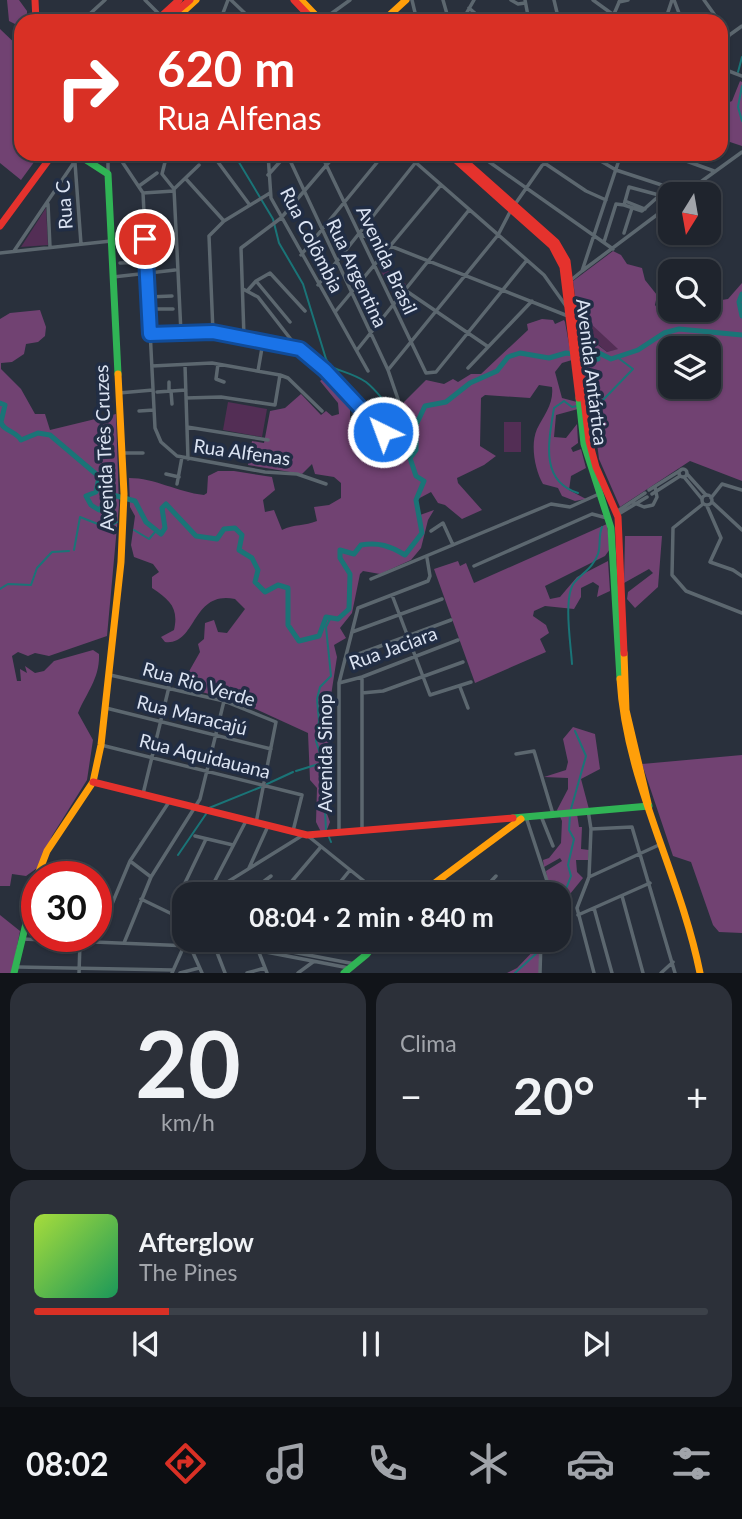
<!DOCTYPE html>
<html lang="pt">
<meta charset="utf-8">
<style>
:root{--surface:#1f242d;--page:#2c3039;--text:#f1f3f6;--muted:#a1a4aa;--line:#3c4149;--accent:#d93025}
body{margin:0;font-family:Lato,sans-serif;background:var(--page);color:var(--text);height:100vh;display:flex;flex-direction:column;font-size:26px;white-space:nowrap}
*{box-sizing:border-box;margin:0}
p{font-size:23px;color:var(--muted)}
.icon{flex:none;width:38px;height:38px;fill:none;stroke:currentColor;stroke-width:2;stroke-linecap:round;stroke-linejoin:round}
.map{position:relative;height:973px;overflow:hidden}
.sheet{display:flex;flex-direction:column;gap:10px;padding:10px;background:#111419;flex:1}
.sheet>*{flex:none}
.top-card{position:absolute;left:14px;top:14px;width:714px;height:147px;border-radius:21px;box-shadow:0 2px 5px #0004,0 0 0 2px var(--line);background:#d93025;color:#fff;overflow:hidden}
.needle{width:46px;rotate:191deg}
.controls{position:absolute;left:658px;top:182px;display:grid;gap:14px}
.controls a{display:grid;place-items:center;width:63px;height:63px;border-radius:14px;background:var(--surface);box-shadow:0 2px 5px #0004,0 0 0 2px var(--line);font-size:35px}
.speed{position:absolute;left:21px;top:861px;display:flex;gap:14px;font-size:35px;font-weight:700;text-align:center}
.speed>*{display:grid;place-content:center;width:91px;height:91px;border-radius:50%;background:var(--surface);box-shadow:0 2px 5px #0004,0 0 0 2px var(--line);line-height:1}
.speed .limit{border:10px solid #d22;background:#fff;color:#111}
.pin{position:absolute;display:grid;place-items:center;width:60px;height:60px;color:#fff;margin:-30px;border:4px solid #fff;border-radius:50%;box-shadow:0 2px 7px #0007}
.me{position:absolute;width:77px;margin:-38px;rotate:318deg;stroke-linejoin:round;filter:drop-shadow(0 0 5px #0008)}
.turn{display:flex;align-items:center;gap:24px;height:147px;padding:0 28px;font-size:32px}
.turn .icon{width:91px;height:91px;stroke-width:2.5}
.turn b{display:block;font-size:49px;line-height:60px}
.big{font-size:52px;font-weight:700;line-height:1.1}
.sheet .widget{flex:1;display:flex;flex-direction:column;justify-content:center;gap:10px;min-width:0;padding:0 24px;border-radius:21px;background:var(--page)}
.sheet .dial{align-items:center;gap:0}
.dial b{font-size:91px;line-height:1}
.song{display:flex;align-items:center;gap:21px}
.cover{width:84px;height:84px;border-radius:10px;background:linear-gradient(135deg,hsl(80 70% 55%),hsl(150 70% 35%))}
.played{height:7px;border-radius:4px;background:linear-gradient(90deg,var(--accent) 20%,var(--line) 20%)}
.keys{display:flex;justify-content:space-around;direction:ltr}
.heat{display:flex;justify-content:space-between;align-items:center;font-size:38px;direction:ltr}
.sheet .tiles{flex:1;display:grid;gap:10px;grid-template-columns:1fr 1fr}
.widget:last-child{grid-column:span 2}
.trip{position:absolute;left:172px;top:882px;width:399px;height:70px;border-radius:21px;background:var(--surface);box-shadow:0 2px 5px #0004,0 0 0 2px var(--line);font-weight:700;line-height:70px;text-align:center}
.tabs{display:flex;height:112px;justify-content:space-around;align-items:center;background:#0c0e12;color:var(--muted)}
.tabs .icon{width:49px;height:49px}
.tabs .current{color:var(--accent)}
.tabs b{font-size:32px;color:var(--text)}
.map>svg:first-child{display:block}
.green{fill:#532e55}
.forest{fill:#714272;fill-rule:evenodd}
.lines{fill:none;stroke-linecap:round;stroke-linejoin:round}
.stream{stroke:#1a7477;stroke-width:2}
.river{stroke:#1a7477;stroke-width:5}
.street{stroke:#5c676f;stroke-width:3.5}
.fast{stroke:#30b455;stroke-width:7}
.slow{stroke:#ff9f0a;stroke-width:7}
.jam{stroke:#e5322d;stroke-width:7}
.route-casing{stroke:#114b97;stroke-width:18}
.route{stroke:#1a73e8;stroke-width:12}
.labels{text-anchor:middle;stroke-width:7;stroke-linejoin:round;paint-order:stroke}
.street-label{font-size:19px;fill:#dce4f3;stroke:#212d44}
</style>
<div class="map">
<svg width="742" height="973" viewBox="0 0 742 973">
<rect width="100%" height="100%" fill="#29303c"/>
<path class="green" d="M46,208L48,245L21,247Z
M380,265L406,284L395,299L379,267Z
M577,311L619,349L607,352L599,345L580,347Z
M228,402L267,409L262,437L223,430Z
M504,422H521V452H504Z"/>
<path class="forest" d="M7,0H19L27,11V21L17,25L9,21Z
M0,29L21,49V154H40L21,180L0,163Z
M740,81L742,82V146L721,139V106L732,101Z
M613,251L621,255L627,264L642,268L645,280L657,295L655,305L660,312L667,311L670,306V310H709V302L728,299L742,283V481L690,461L620,507L599,459L595,427L602,418L596,410L585,413L584,400L597,396L596,390L583,393L580,347L598,345L607,352L618,349L577,311L573,281ZM670,348H709V387H670Z
M40,310L46,327L45,336L38,342L26,344L24,354L12,362L1,363V369L21,389L35,414H45L50,430L116,414L119,505L107,636L49,656L35,653L28,656L18,652L12,656L17,681H21L20,669L27,673L25,666L35,673L44,671L54,661L93,650L99,654C100,678 87,692 78,713L93,740L87,780L52,836L40,866L26,876L12,874L10,886H0V319L10,313Z
M542,319L553,320L555,324L564,320L565,322L572,360L562,363L555,372L562,398L577,402L578,409L556,415L554,437L566,438L577,424L578,443L571,448L573,452L581,449L586,468L571,476L569,490L586,499L575,501L562,496L558,488L543,484C535,470 530,445 537,429C544,415 554,404 552,387L539,385L530,398L485,395L481,398L480,446L496,456L484,465L457,478L458,483L482,510L462,519L445,505L438,503L431,492L416,500L420,515L434,510L428,520L421,548L411,560L380,574L363,571L360,574L352,613L340,628L346,638L334,645L337,657L325,734L331,738L325,751L330,779L326,811L330,822L326,832H321L316,822L317,788L310,780L308,733L245,704L184,687L187,675L200,652L198,644L204,639L205,623L214,620L218,632L227,633L245,609L235,599C191,590 197,646 165,642L161,637L174,630C179,608 170,600 152,588V577L159,572L153,564L134,557L131,545L135,516L130,507L129,478C155,478 177,492 204,495L207,493L208,476L218,471H234L272,477L275,490L263,500L265,512L274,510L282,530C294,524 305,526 317,521L314,507L329,505L341,498V483L334,477L315,474L312,464L302,474L248,465L252,441L264,443L270,411L285,408L301,394L321,415L326,411L332,416L339,414L338,403L320,381L324,378L350,405V427L354,433L359,432L364,420L382,436L399,410L406,412L409,409L403,403L426,380L444,384L453,379L458,382L471,374H481L528,330L527,324Z
M607,524L610,549L605,556L545,586L550,599L560,597L577,577L608,561L610,591L597,597L599,586L593,582L581,588V597L574,609L545,606L534,611L533,616L546,625L549,633L540,639L546,652L475,683L434,569L458,561L460,566L466,563L474,583Z
M625,536H662L658,587L635,608L627,599L628,592L653,573L649,569L624,583Z
M573,727L595,734L600,769L581,779L590,813L577,814L579,827H582L581,849L589,850L588,860H576L577,872L583,878L570,894L568,910L564,912L568,927L558,935V894H555L553,886H548L546,871L562,861L560,858L544,867L543,860L549,858L561,843L562,821L557,810L568,789V778L544,777L566,770L568,762L563,739Z
M742,755V933L719,932L713,925L691,862L673,856L642,764Z
M0,915L20,931L12,973H0Z
M539,945V973H507L517,968Z"/>
<g class="lines">
<path class="stream" d="M738,72L742,57
M742,86L738,107L742,121
M234,154L273,219L279,243L303,284L326,359L331,367C343,372 354,374 366,382C384,396 392,419 417,422
M590,405L601,402L633,369L617,357
M577,406L572,407L564,401L554,408C549,440 539,481 578,493
M134,530L149,539L155,532
M74,550L80,517L108,528L117,522
M0,589L8,584L31,585L37,568L52,552L69,551
M572,664C571,645 563,598 574,583C582,573 593,568 598,554C601,545 598,537 602,527
M296,771L322,763
M267,784L293,772
M209,808L261,787
M571,809L586,756L575,731
M326,831L323,763L316,741L319,721L317,699L320,687L331,676L326,627L331,617
M329,837L331,842
M178,855L206,814
M558,930L561,902L571,876L568,865L574,839L569,830L570,815
M543,946L549,940
M515,973L539,951"/>
<path class="river" d="M742,294L739,302L742,316
M0,403L5,405L1,422C3,431 16,431 21,440L38,433L50,435L96,474L99,477L96,492L86,496L91,505L99,510L113,495L135,501L146,522L161,534L165,528L162,508L166,504L196,536L217,539L224,529L235,528L242,535L239,550L252,558L258,570L255,582L265,592L278,585L288,588V625L299,641L319,636L326,617L338,619L349,609L350,574L340,558V550L354,554L361,545C379,542 390,546 405,555L422,533L416,500L424,481L416,476L410,458L416,450V425L425,406L446,402L470,383L497,371L508,357L520,353L549,358L566,353L588,356L593,360L598,359L597,352L611,359L638,350L664,333L679,329L742,335"/>
<path class="street" d="M145,0L161,16
M231,0L253,21
M412,0L417,21
M443,0L449,21
M511,0L518,4L525,3
M525,0L529,21
M554,0L559,21
M593,0L622,21
M674,0L682,21
M704,0L719,21
M619,2L628,0
M469,8L484,21
M82,21L105,0
M220,21L228,0
M321,21L350,0
M462,21L474,0
M611,21L620,0
M665,21L672,0
M721,24L729,36
M721,41L742,26
M721,68L742,76
M108,154V174
M117,154L143,193L155,428L161,442L177,456L265,472L297,474L326,484
M167,154L162,174L174,189L181,333
M212,154L249,204
M268,154L271,198L368,371
M287,154L388,370L400,405
M321,154L426,373L436,372L527,260
M406,154L544,275L566,306
M478,154L613,249
M531,154L586,191L606,200
M589,154L616,170L686,193
M667,154L714,171
M75,163L81,244
M268,175L287,154
M186,179L224,221
M139,186L157,173
M174,189L199,165
M143,193L174,191
M684,194L742,152
M625,201L645,209
M48,204L50,247
M624,205L642,211L660,195
M624,233L632,208
M360,234L568,316
M604,242L616,204L624,205L629,187L670,198
M14,251L79,155
M0,253L111,241
M301,255L384,154
M120,263L146,262
M582,271L670,205
M113,277L175,270
M571,280L582,271L621,154
M256,281L270,273L305,311
M318,285L416,162
M243,289L258,297L296,346
M248,290L256,281L290,322
M405,290L487,346
M148,297L172,296
M149,309H173
M335,312L441,185
M213,332L209,236L224,221L270,193
M150,334L213,332L300,349L325,370L383,432
M244,337L241,248L281,218L336,154
M357,350L469,210
M218,364L216,379L224,382
M185,365L188,459
M152,366L212,363L280,375L288,378L322,411
M468,368L532,301
M388,370L498,235L511,210L550,154
M258,371L263,342
M169,382V391
M171,391L172,404
M157,392L186,390
M119,393L153,390
M186,398L221,397L275,405L280,375
M139,411L154,410
M187,427L268,440
M122,453H143
M679 473a4 4 0 1 1 8 0a4 4 0 1 1-8 0Z
M166,474L179,477
M687,474L706,495
M684,477L702,499
M177,484L182,457
M649,490L681,470
M652,494L680,476
M702 500a5 5 0 1 1 10 0a5 5 0 1 1-10 0Z
M711,498L722,484L742,490
M632,502L644,507L653,505L657,497L655,487
M712,502L742,530
M703,504L673,528L672,575L686,591L742,613
M707,506L721,538L710,562L733,570L742,576
M616,512L645,493
M617,515L647,497
M431,531L443,523L453,545
M474,566L592,514L607,518
M371,579L551,504L570,507L599,494
M392,595L430,695L471,682
M352,632L442,599
M345,659L451,620
M110,675L224,701L276,722L256,823
M362,677V829
M339,683L362,677L458,640
M460,687L468,708
M362,693L383,691L463,662
M106,708L271,749
M101,745L302,795L293,831
M516,754L534,751L553,814
M143,794L169,687
M588,810L591,829L589,877L577,908L594,973
M541,816L553,846
M526,817L547,881L546,894
M591,829L632,827L675,973
M339,833V683L358,608L428,581L430,576L427,558
M195,836L233,845
M308,836L380,894
M130,861L151,877
M249,868L268,826
M589,877L661,844
M441,878L462,894
M184,885L206,839
M285,888L293,894
M209,892L246,821
M208,894L303,835
M247,894L271,876
M281,894L320,848
M315,894L324,883
M337,894L333,891L350,870
M479,894L496,876
M622,896L643,973
M141,899L172,914
M594,908L612,973
M578,915L650,883
M96,930L112,904L130,861L169,802
M22,939L190,946L199,940
M204,940L349,968
M230,940L355,964
M350,940L367,954
M473,940L516,950L534,943
M213,942L225,973
M124,943L151,877L200,799L224,701
M180,945L181,924
M190,946L202,973
M272,948L278,940
M258,950L267,973
M17,967L173,970
M79,973L80,943
M172,973L184,946
M180,973L199,968
M247,973L265,968
M298,973L313,962
M540,973L541,940
M661,973L673,962"/>
<path class="fast" d="M77,154L108,174L118,374
M579,398L584,444L611,528L620,679
M513,818L649,806
M14,973L37,878
M344,973L367,954L377,940"/>
<path class="slow" d="M301,0L321,21
M173,21L196,0
M383,21L406,0
M624,653L626,710L648,803
M620,679C626,782 680,873 700,973
M37,877L47,851L93,782L101,745L121,562L124,494L118,374
M420,894L521,819"/>
<path class="jam" d="M35,0L36,21
M294,0L314,21
M156,21L179,0
M165,21L190,0
M449,154L552,246L563,267L579,398
M457,154L556,242L567,261L589,441L596,467L618,517L624,653
M0,226L53,154
M93,782L307,835L513,818"/>
</g>
<g class="lines">
<defs>
<path id="route" d="M145,239L150,334L213,332L300,349L325,370L383,432"/>
</defs>
<use href="#route" class="route-casing"/>
<use href="#route" class="route"/>
</g>
<g class="labels">
<g class="street-label">
<text transform="translate(64 205) rotate(-94)" y="7">Rua C</text>
<text transform="translate(312 240) rotate(63)" y="7">Rua Colômbia</text>
<text transform="translate(387 260) rotate(65)" y="7">Avenida Brasil</text>
<text transform="translate(357 273) rotate(65)" y="7">Rua Argentina</text>
<text transform="translate(592 372) rotate(83)" y="7">Avenida Antártica</text>
<text transform="translate(104 448) rotate(-92)" y="7">Avenida Três Cruzes</text>
<text transform="translate(242 452) rotate(8)" y="7">Rua Alfenas</text>
<text transform="translate(393 648) rotate(-20)" y="7">Rua Jaciara</text>
<text transform="translate(199 684) rotate(16)" y="7">Rua Rio Verde</text>
<text transform="translate(192 715) rotate(14)" y="7">Rua Maracajú</text>
<text transform="translate(325 753) rotate(-90)" y="7">Avenida Sinop</text>
<text transform="translate(205 756) rotate(14)" y="7">Rua Aquidauana</text>
</g>
</g>
</svg>
<div class="controls">
<a><svg class="needle" viewBox="-14 -14 28 28"><path d="M0-13l5 13h-10z" fill="#e53935"/><path d="M0 13l5-13h-10z" fill="#a1a4aa"/></svg></a>
<a><svg class="icon" aria-label="search" viewBox="0 0 24 24"><circle cx="10" cy="10" r="6"/><path d="M15 15l6 6"/></svg></a>
<a><svg class="icon" aria-label="layers" viewBox="0 0 24 24"><path d="M12 4l9 5-9 5-9-5zM3 14l9 5 9-5"/></svg></a>
</div>
<div class="speed"><div class="limit">30</div></div>
<div class="pin" style="left:145px;top:239px;background:#d93025"><svg class="icon" aria-label="arrive" viewBox="0 0 24 24"><path d="M6 21V4h12l-3 4 3 4H6"/></svg></div>
<svg class="me" style="left:383px;top:432px" viewBox="-20 -20 40 40"><circle r="17" fill="#1a73e8" stroke="#fff" stroke-width="3"/><path d="M0-11L8 9 0 5-8 9z" fill="#fff"/></svg>
<div class="trip">08:04 · 2 min · 840 m</div>
<div class="top-card">
<div class="turn"><svg class="icon" aria-label="right" viewBox="0 0 24 24"><path d="M7 20v-9h11M14 6l5 5-5 5"/></svg><div><b>620 m</b>Rua Alfenas</div></div>
</div>
</div>
<section class="sheet">
<div class="tiles">
<div class="widget dial"><b>20</b><p>km/h</p></div>
<div class="widget"><p>Clima</p>
<div class="heat"><a>−</a><b class="big">20°</b><a>+</a></div>
</div>
<div class="widget">
<div class="song"><i class="cover"></i><div><b>Afterglow</b><p>The Pines</p></div></div>
<div class="played"></div>
<div class="keys"><svg class="icon" aria-label="previous" viewBox="0 0 24 24"><path d="M18 5L8 12l10 7zM5 5v14"/></svg><svg class="icon" aria-label="pause" viewBox="0 0 24 24"><path d="M8 5v14M16 5v14"/></svg><svg class="icon" aria-label="next" viewBox="0 0 24 24"><path d="M6 5l10 7-10 7zM19 5v14"/></svg></div>
</div>
</div>
</section>
<nav class="tabs">
<b>08:02</b>
<svg class="icon current" aria-label="directions" viewBox="0 0 24 24"><path d="M12 3l9 9-9 9-9-9zM9 14v-3h6M13 9l2 2-2 2"/></svg>
<svg class="icon" aria-label="music" viewBox="0 0 24 24"><path d="M9 18V5l10-2v13"/><circle cx="6" cy="18" r="3"/><circle cx="16" cy="16" r="3"/></svg>
<svg class="icon" aria-label="phone" viewBox="0 0 24 24"><path d="M5 4h4l2 5-3 2q2 4 5 5l2-3 5 2v4C11 20 4 13 5 4z"/></svg>
<svg class="icon" aria-label="climate" viewBox="0 0 24 24"><path d="M12 3v18M4 7l16 10M4 17L20 7"/></svg>
<svg class="icon" aria-label="car" viewBox="0 0 24 24"><path d="M5 17H2v-5l4-1 3-4h7l3 4 3 1v5h-3M9 17h6M6 11h13"/><circle cx="7" cy="17" r="2"/><circle cx="17" cy="17" r="2"/></svg>
<svg class="icon" aria-label="filters" viewBox="0 0 24 24"><path d="M4 7h16M4 17h16"/><circle cx="9" cy="7" r="2"/><circle cx="15" cy="17" r="2"/></svg>
</nav>
